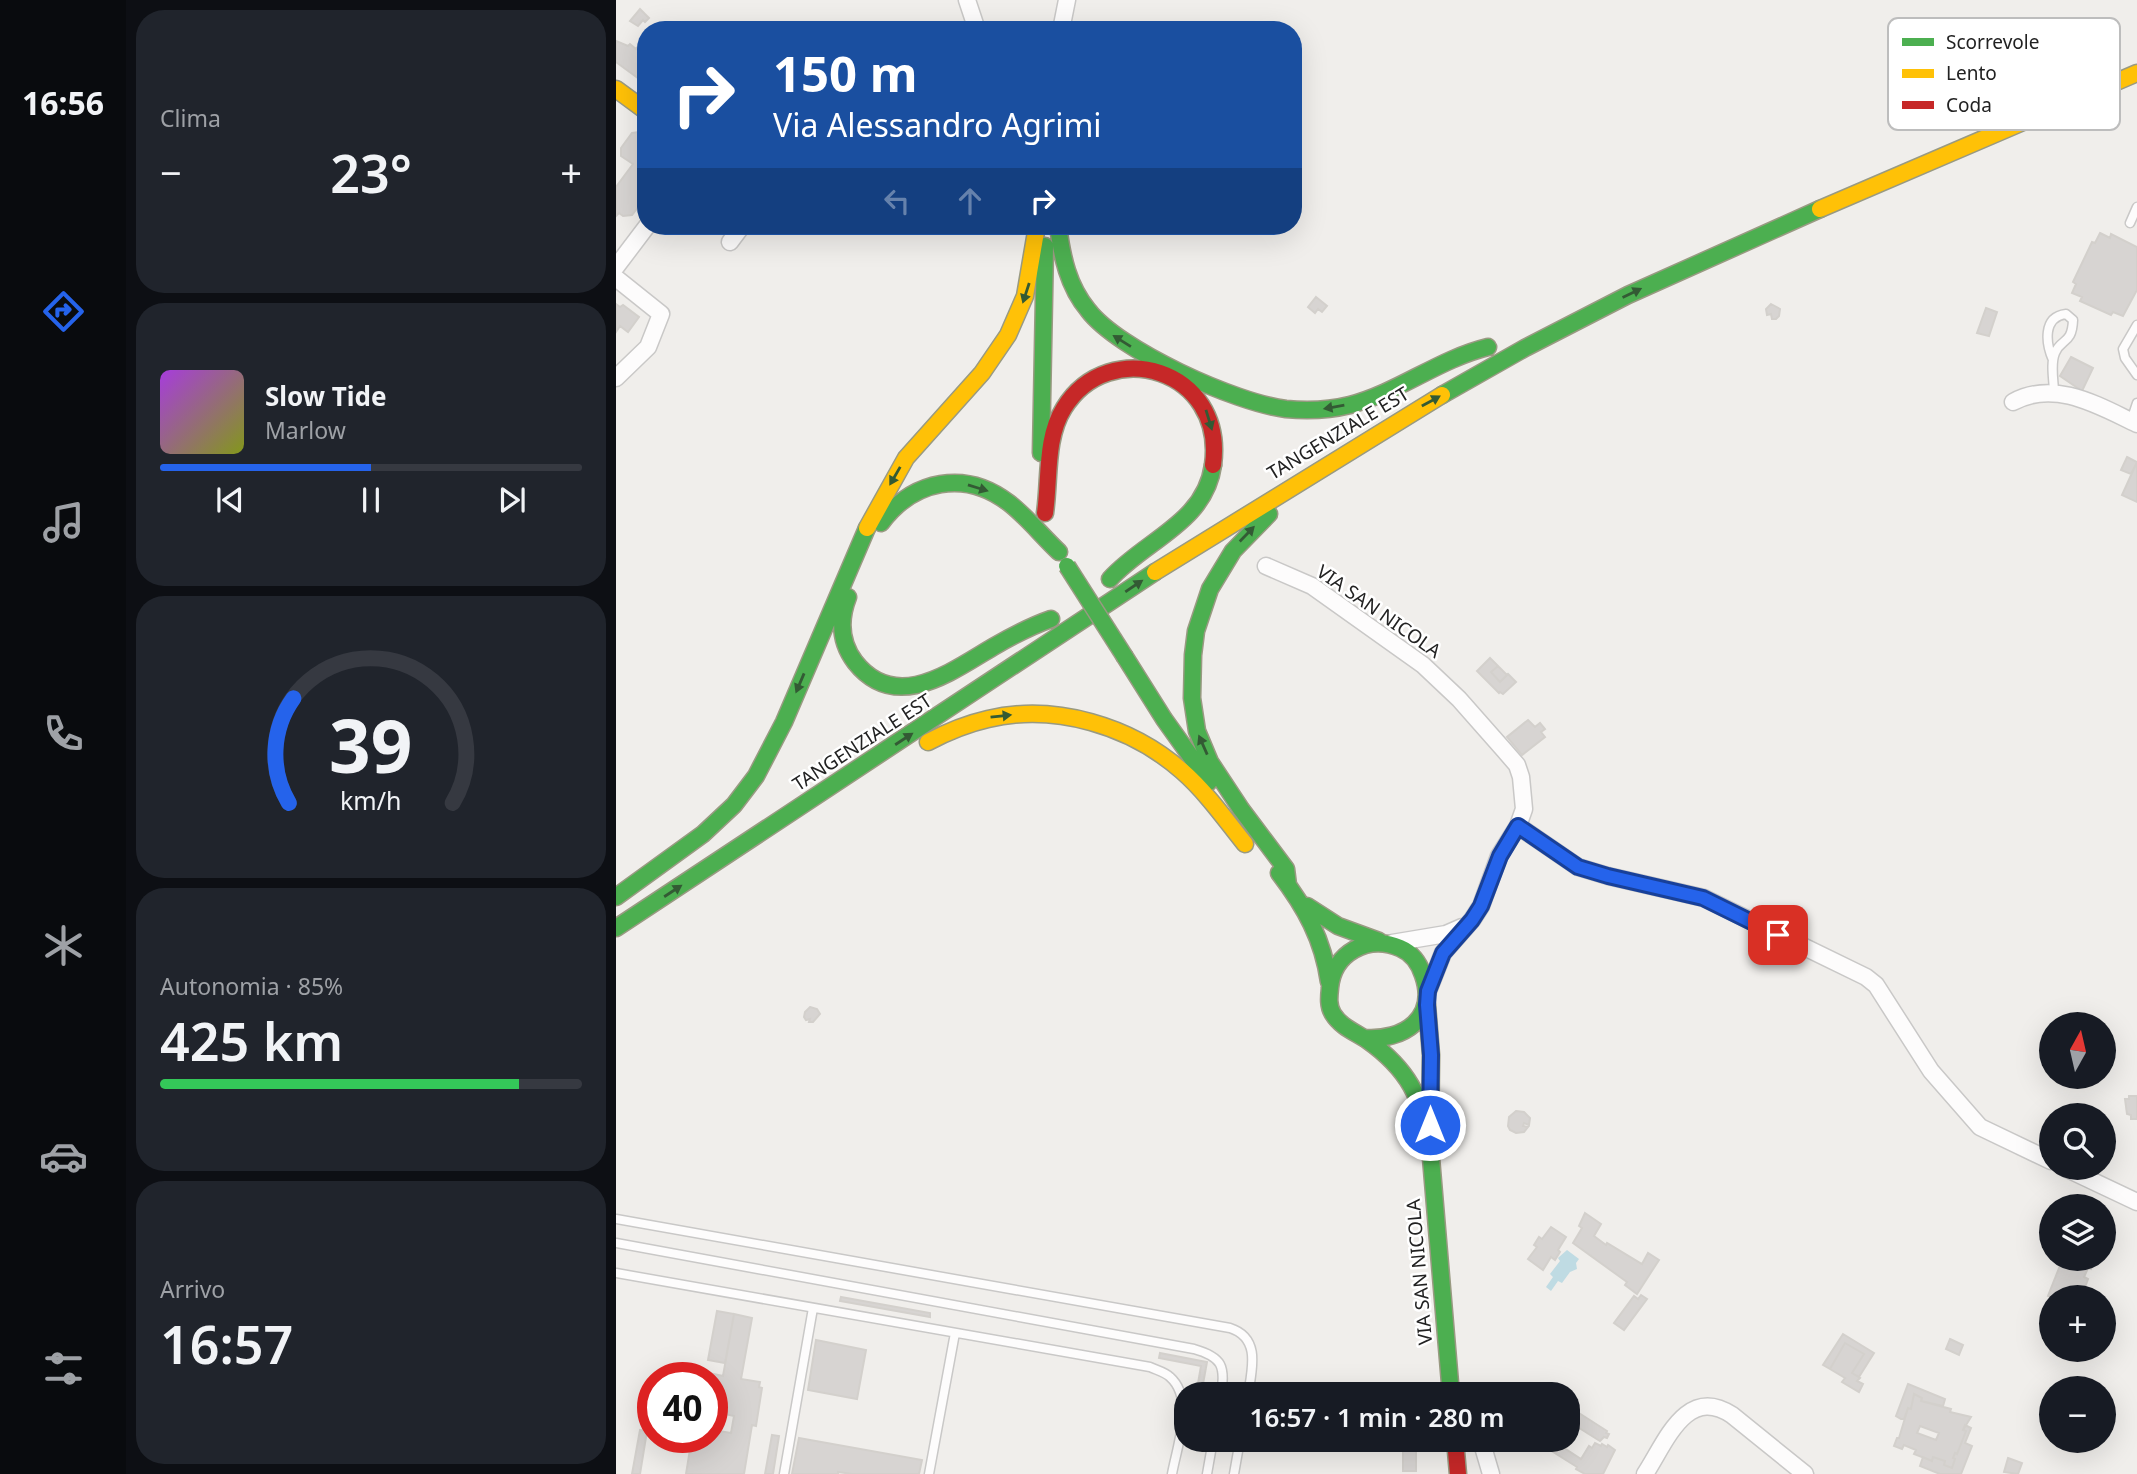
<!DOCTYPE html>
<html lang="it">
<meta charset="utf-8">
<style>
:root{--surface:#171b24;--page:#20242c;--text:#f1f3f6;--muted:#9ea1a6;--line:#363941;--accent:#2563eb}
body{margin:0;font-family:"Noto Sans",sans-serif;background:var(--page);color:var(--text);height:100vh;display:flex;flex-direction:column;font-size:26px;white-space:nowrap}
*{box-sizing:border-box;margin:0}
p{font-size:23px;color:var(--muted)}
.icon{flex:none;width:38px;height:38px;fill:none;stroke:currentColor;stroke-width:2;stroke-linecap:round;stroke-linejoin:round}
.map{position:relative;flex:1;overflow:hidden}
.drawer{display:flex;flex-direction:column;gap:10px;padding:10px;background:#0d0f14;width:490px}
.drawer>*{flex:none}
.guide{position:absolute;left:21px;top:21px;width:665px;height:214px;border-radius:28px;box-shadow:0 7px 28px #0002;background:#1a4fa0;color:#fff;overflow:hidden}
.needle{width:46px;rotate:8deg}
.controls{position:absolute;left:1423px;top:1012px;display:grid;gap:14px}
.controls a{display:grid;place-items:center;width:77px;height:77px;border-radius:50%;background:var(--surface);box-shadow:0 7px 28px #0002;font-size:35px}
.speed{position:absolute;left:21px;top:1362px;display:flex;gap:14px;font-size:35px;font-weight:700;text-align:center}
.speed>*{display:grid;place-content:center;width:91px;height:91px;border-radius:50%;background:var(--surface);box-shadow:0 7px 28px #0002;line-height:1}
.speed .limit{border:10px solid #d22;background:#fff;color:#111}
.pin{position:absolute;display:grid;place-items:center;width:60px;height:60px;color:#fff;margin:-30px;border-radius:14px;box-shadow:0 4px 10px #0006}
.me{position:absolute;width:77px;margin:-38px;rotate:0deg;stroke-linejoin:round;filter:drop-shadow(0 0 5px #0008)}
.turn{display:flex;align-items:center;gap:24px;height:147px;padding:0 21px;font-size:32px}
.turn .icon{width:91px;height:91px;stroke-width:2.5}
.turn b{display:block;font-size:49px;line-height:60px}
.lanes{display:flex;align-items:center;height:66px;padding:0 21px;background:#0003;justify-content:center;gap:35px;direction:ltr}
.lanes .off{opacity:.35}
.big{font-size:52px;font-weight:600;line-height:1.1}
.drawer .card{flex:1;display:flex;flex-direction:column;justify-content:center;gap:10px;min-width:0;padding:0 24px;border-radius:28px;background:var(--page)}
.drawer .dial{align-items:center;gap:0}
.dial svg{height:182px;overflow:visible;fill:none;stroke:var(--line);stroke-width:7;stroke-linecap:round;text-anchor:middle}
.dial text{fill:var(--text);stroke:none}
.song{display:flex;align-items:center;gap:21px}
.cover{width:84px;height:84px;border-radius:10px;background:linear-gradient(135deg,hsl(280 70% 55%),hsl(70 70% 35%))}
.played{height:7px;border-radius:4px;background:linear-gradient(90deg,var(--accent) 50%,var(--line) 50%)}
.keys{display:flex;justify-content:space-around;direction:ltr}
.heat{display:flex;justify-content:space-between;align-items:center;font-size:38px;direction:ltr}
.charge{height:10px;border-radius:5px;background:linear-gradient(90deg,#34c759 85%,var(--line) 0)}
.trip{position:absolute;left:558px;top:1382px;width:406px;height:70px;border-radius:28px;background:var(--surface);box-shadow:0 7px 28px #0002;font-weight:600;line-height:70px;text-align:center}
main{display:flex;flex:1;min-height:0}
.tab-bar{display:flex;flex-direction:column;width:126px;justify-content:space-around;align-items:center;background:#090b0e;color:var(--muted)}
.tab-bar .icon{width:49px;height:49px}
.tab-bar .selected{color:var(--accent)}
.tab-bar b{font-size:32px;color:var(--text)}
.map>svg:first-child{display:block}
.water{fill:#bfdbe3}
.building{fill:#d7d4d2;stroke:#d3d0cc;stroke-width:2;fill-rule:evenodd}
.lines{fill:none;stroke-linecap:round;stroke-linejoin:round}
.lane-casing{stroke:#c9c8c7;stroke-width:11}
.street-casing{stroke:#c9c8c7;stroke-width:19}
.fast-casing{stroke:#999a82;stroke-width:19}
.slow-casing{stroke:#999a82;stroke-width:19}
.jam-casing{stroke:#999a82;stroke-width:19}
.lane{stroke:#fdfcfc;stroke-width:8}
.street{stroke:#fdfcfc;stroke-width:16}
.fast{stroke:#4caf50;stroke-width:16}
.slow{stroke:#ffc107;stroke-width:16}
.jam{stroke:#c62828;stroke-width:16}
.fast-bridge-casing{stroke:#999a82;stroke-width:19;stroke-linecap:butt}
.fast-bridge{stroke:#4caf50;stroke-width:16}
.oneway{fill:#335a34}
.route-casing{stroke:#184099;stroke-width:18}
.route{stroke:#2563eb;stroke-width:12}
.labels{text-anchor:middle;stroke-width:5;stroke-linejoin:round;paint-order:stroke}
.street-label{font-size:19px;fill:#222;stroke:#fff}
.key{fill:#fff;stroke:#bdbdbd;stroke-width:2}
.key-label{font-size:19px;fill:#222}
</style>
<main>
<nav class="tab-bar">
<b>16:56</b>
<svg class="icon selected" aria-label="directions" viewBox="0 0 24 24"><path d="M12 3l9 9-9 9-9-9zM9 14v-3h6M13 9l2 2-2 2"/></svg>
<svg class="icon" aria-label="music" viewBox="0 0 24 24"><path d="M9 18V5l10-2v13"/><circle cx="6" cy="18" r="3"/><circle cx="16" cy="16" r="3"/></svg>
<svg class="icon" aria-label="phone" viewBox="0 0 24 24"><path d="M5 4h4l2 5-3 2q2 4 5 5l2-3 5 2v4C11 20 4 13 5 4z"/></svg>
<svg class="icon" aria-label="climate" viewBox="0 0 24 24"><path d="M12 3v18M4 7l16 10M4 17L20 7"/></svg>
<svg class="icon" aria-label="car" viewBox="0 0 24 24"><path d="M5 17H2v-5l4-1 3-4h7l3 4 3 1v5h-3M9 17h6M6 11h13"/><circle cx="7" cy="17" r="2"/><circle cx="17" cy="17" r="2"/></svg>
<svg class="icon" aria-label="filters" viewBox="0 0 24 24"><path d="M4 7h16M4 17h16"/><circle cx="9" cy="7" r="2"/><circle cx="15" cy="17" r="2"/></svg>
</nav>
<section class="drawer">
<div class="card"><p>Clima</p>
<div class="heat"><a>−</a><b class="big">23°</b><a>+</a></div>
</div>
<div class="card">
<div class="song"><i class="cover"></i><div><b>Slow Tide</b><p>Marlow</p></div></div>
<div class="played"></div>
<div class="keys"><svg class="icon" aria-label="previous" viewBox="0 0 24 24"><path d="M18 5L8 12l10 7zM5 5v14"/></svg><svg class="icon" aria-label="pause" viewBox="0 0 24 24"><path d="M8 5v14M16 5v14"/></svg><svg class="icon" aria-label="next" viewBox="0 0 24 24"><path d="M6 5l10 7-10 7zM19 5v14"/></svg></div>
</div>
<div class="card dial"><svg viewBox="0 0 100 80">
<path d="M14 69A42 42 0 1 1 86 69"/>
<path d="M14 69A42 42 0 0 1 16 23" stroke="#2563eb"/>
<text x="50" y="56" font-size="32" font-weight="700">39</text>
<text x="50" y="72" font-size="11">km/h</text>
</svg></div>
<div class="card"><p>Autonomia · 85%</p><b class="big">425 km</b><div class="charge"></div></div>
<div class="card"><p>Arrivo</p><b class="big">16:57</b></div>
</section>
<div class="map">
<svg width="1521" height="1474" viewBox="0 0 1521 1474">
<rect width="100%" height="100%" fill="#f0eeeb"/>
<path class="water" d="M951,1250L963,1259L960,1263L961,1269L954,1272L946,1283L942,1281L935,1291L930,1287L937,1277L934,1274L944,1261L942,1258Z"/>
<path class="building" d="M24,9L33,18L29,22L27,20L22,26L14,21Z
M0,41L12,46L14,44L20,49L26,41H30V84L0,62Z
M23,132L30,137V197L16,215L7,216L3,213L0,216V187L17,164L5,156V148L16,133Z
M1484,233L1494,238L1495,234L1521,247V290L1507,316L1497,312L1495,315L1464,301L1466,297L1456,293L1460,284L1457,282L1476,242L1479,243Z
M700,297L711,306L706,312L702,309L699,313L692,307Z
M0,304L4,307L7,305L23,317L12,332L4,326L0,332Z
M1155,304L1164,309L1163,316L1160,319H1156L1155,314L1151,315L1150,309Z
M1370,308L1381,312L1373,336L1361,333Z
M1455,357L1477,368L1466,391L1444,376Z
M1511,457L1521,462L1515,474L1505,470Z
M1521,462V502L1506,495Z
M874,658L882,666L875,672L884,682L892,674L900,682L887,694L884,692L883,693L861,671Z
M882,666L891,675L884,682L875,672Z
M912,720L919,727L924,723L929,729L925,732L929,737L906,755L891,737Z
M194,1007L201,1009L204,1014L197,1022H193L194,1019L190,1020L188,1017L189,1012Z
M1513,1096H1521V1119H1515V1115L1511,1114L1509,1099H1513Z
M900,1111L908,1112L914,1118L913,1125L908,1123L907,1126L912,1127L908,1132L900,1133L894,1130L892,1126L893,1117Z
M969,1213L985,1224L978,1236L990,1245L991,1243L1026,1264L1032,1253L1043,1260L1021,1294L1009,1285L1011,1282L957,1243L966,1228L963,1226Z
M935,1227L950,1237L942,1250L944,1252L939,1260L935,1257L927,1270L912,1259L921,1247L918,1245L923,1237L926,1239Z
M1447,1258H1479L1475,1269L1472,1268L1468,1277L1472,1279L1468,1290L1462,1288L1459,1297H1435L1432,1296Z
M1025,1295L1031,1299L1008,1330L998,1323L1018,1296L1022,1299Z
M225,1297L314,1313V1317L224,1301Z
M101,1311L118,1314L109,1363L92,1360Z
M118,1314L136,1318L125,1379L144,1382L143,1387L146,1388L140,1426L136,1425L128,1474H70L76,1437H96V1377H87L88,1372L107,1376ZM100,1412L118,1416L115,1433L97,1430Z
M1227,1334L1258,1353L1243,1377L1236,1373L1248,1354L1229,1343L1214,1369L1207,1365Z
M1334,1339L1347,1345L1343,1355L1330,1349Z
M200,1340L250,1350L241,1399L192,1390Z
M1229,1343L1248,1354L1236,1373L1244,1378L1241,1381L1247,1384L1243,1392L1226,1382L1229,1378L1214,1369Z
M544,1353L591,1362L585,1395H580L585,1366L543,1358Z
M1292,1384L1329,1399L1327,1406L1305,1401L1306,1398L1298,1394L1295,1409L1292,1408L1288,1419H1285L1280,1416Z
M1298,1394L1306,1398L1305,1401L1335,1409L1334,1412L1355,1417L1347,1430L1350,1431L1341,1454L1339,1453L1337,1458L1339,1459L1336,1468L1328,1465L1329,1461L1317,1457L1316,1461L1298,1454L1300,1450L1288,1445L1286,1449L1278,1446L1281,1438H1283L1292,1408L1295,1409ZM1304,1426L1323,1433L1320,1440L1301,1433Z
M952,1406L991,1431L990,1433L993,1434L991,1438L988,1437L984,1441L952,1421Z
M1349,1425L1355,1428L1349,1443L1356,1446L1345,1474H1324L1304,1466L1307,1457L1316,1461L1317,1457L1329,1461L1328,1465L1336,1468L1339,1459L1337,1458L1339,1453L1341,1454L1350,1431L1347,1430Z
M24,1430L31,1431L24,1474H16Z
M156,1435L163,1436L157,1474H149Z
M183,1438L306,1460L303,1474H236L222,1472V1474H176Z
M787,1440H800V1471H787Z
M924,1440H936L965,1459L973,1446L976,1448L979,1443L985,1446L986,1444L991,1447L992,1445L999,1450L987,1474H969L960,1469L961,1467L923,1443Z
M1392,1458L1406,1463L1402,1474L1388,1472Z"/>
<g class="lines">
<defs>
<path id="lane" d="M1514,223L1521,207
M1521,325L1507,349L1509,358L1521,375
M1437,360C1430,344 1426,317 1450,314L1457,320C1456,345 1445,338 1439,353C1434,364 1438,381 1438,393
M1515,421L1521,403
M0,1219L614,1328C645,1338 636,1369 632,1395
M0,1243L578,1349C606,1357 610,1366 605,1395
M0,1273L534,1367C540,1370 549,1372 554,1377C579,1399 561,1446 556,1474
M168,1474L197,1308
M313,1474L339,1333
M591,1474L597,1440
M618,1474L624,1440"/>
<path id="street" d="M351,0L361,30
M445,30L451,0
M114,242L126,226
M0,267L31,226
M0,278L45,314L32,347L0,378
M1397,402C1439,379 1483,406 1521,424
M650,566L696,586L807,665L843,699L888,750L901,765L905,777L908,809L902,826L883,856L865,906L856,920L827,953L812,991
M902,826L962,867L992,876L1088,898L1250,977L1260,985L1315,1071L1364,1127L1435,1161
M776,943L830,934L846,927
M1447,1167L1521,1202
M865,1440L875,1474
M1029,1474C1050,1442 1070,1385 1116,1415L1189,1474"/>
<path id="fast" d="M442,226C446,257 452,286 472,310C502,350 620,403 670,409C691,411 714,410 734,405C783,392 823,359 872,347
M826,395L909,348L1012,295L1204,209
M425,453L429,246
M653,514L617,551L594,589L580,631L577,655L576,698L581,731L594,762L625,809L670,869L672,885
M265,523C297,480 349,469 393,503C411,517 426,536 443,552
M494,579C529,540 589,523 597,465
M232,597C223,620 224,642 239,662C280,714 336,671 377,647C396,636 415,626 435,619
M509,657L548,719L593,782
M663,873C689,907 707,939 713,982
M0,897L87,834L118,805L140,776L168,722L251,528
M691,906L722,926L763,941
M0,928L539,572
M811,1005L815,1055L814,1146L835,1395
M748,1038C788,1041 822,1018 807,975C803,963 796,953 784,948C752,934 717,953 714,988C713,997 712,1006 717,1014C725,1027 739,1032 751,1040C792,1069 806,1097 814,1146"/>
<path id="slow" d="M0,89L30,111
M1204,209L1521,73
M251,528L290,458L366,373L392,335L409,296L421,226
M539,572L826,395
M312,742C331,732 350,724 372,719C439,703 515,726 566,771C590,792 609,819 629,844"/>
<path id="jam" d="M429,513C434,479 429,438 448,408C493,335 610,369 597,465
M839,1440L842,1474"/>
</defs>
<use href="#lane" class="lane-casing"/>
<use href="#street" class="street-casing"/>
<use href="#fast" class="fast-casing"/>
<use href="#slow" class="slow-casing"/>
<use href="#jam" class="jam-casing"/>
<use href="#lane" class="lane"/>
<use href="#street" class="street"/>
<use href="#fast" class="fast"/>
<use href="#slow" class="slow"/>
<use href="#jam" class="jam"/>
<defs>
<path id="fast-bridge" d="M451,566L509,657"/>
</defs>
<use href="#fast-bridge" class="fast-bridge-casing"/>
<use href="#fast-bridge" class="fast-bridge"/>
</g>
<defs><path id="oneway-solid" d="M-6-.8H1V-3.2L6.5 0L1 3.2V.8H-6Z" transform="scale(1.75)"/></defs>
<g class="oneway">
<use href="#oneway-solid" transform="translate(410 293) rotate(108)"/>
<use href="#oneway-solid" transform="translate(1016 293) rotate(-26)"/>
<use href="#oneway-solid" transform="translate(506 341) rotate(-148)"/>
<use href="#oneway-solid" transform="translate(815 401) rotate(-29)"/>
<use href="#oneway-solid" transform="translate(718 407) rotate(170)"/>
<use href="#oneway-solid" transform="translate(593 420) rotate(73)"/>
<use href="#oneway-solid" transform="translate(279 476) rotate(120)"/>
<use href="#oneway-solid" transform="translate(362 488) rotate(17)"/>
<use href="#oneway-solid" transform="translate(631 534) rotate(-46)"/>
<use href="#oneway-solid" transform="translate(518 586) rotate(-34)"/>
<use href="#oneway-solid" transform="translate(184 683) rotate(113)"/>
<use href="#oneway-solid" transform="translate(385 716) rotate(-6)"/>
<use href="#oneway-solid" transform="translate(288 739) rotate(-33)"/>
<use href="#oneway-solid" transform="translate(587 745) rotate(-114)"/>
<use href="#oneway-solid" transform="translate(57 891) rotate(-33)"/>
</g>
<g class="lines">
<defs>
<path id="route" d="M814,1125L815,1055L811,1005L812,991L827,953L856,920L865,906L884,856L902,826L962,867L992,876L1087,898L1162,935"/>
</defs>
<use href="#route" class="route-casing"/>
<use href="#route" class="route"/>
</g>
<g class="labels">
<g class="street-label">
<text transform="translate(722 433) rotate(-31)" y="7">TANGENZIALE EST</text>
<text transform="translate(763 611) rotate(35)" y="7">VIA SAN NICOLA</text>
<text transform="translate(246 742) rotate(-33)" y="7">TANGENZIALE EST</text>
<text transform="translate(803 1272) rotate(-95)" y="7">VIA SAN NICOLA</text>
</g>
</g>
<rect x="1272" y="18" width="232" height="112" rx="10" class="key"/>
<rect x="1286" y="38" width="32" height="8" fill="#4caf50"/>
<rect x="1286" y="69" width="32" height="9" fill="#ffc107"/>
<rect x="1286" y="101" width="32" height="8" fill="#c62828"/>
<g class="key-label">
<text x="1330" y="49">Scorrevole</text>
<text x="1330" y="80">Lento</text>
<text x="1330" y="112">Coda</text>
</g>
</svg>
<div class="controls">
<a><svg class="needle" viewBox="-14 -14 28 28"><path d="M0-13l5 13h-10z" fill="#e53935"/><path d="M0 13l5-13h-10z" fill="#9ea1a6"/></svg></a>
<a><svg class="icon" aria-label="search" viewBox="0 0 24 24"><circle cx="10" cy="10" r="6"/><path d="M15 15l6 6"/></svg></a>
<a><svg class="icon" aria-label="layers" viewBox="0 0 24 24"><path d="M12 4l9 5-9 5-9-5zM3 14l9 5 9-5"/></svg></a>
<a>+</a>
<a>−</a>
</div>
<div class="speed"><div class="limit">40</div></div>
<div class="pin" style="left:1162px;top:935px;background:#d93025"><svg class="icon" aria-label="arrive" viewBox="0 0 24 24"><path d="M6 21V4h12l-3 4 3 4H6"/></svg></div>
<svg class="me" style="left:814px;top:1125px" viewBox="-20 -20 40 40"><circle r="17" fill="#2563eb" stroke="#fff" stroke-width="3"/><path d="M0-11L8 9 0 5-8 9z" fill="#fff"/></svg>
<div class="trip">16:57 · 1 min · 280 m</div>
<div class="guide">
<div class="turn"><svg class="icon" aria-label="right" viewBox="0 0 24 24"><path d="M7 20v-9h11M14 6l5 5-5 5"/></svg><div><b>150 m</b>Via Alessandro Agrimi</div></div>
<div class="lanes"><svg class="icon off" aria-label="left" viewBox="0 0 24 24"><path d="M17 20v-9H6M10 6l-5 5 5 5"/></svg><svg class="icon off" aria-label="ahead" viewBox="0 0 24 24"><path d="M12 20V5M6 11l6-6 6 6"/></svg><svg class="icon" aria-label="right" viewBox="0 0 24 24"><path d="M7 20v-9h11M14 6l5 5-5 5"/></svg></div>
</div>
</div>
</main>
